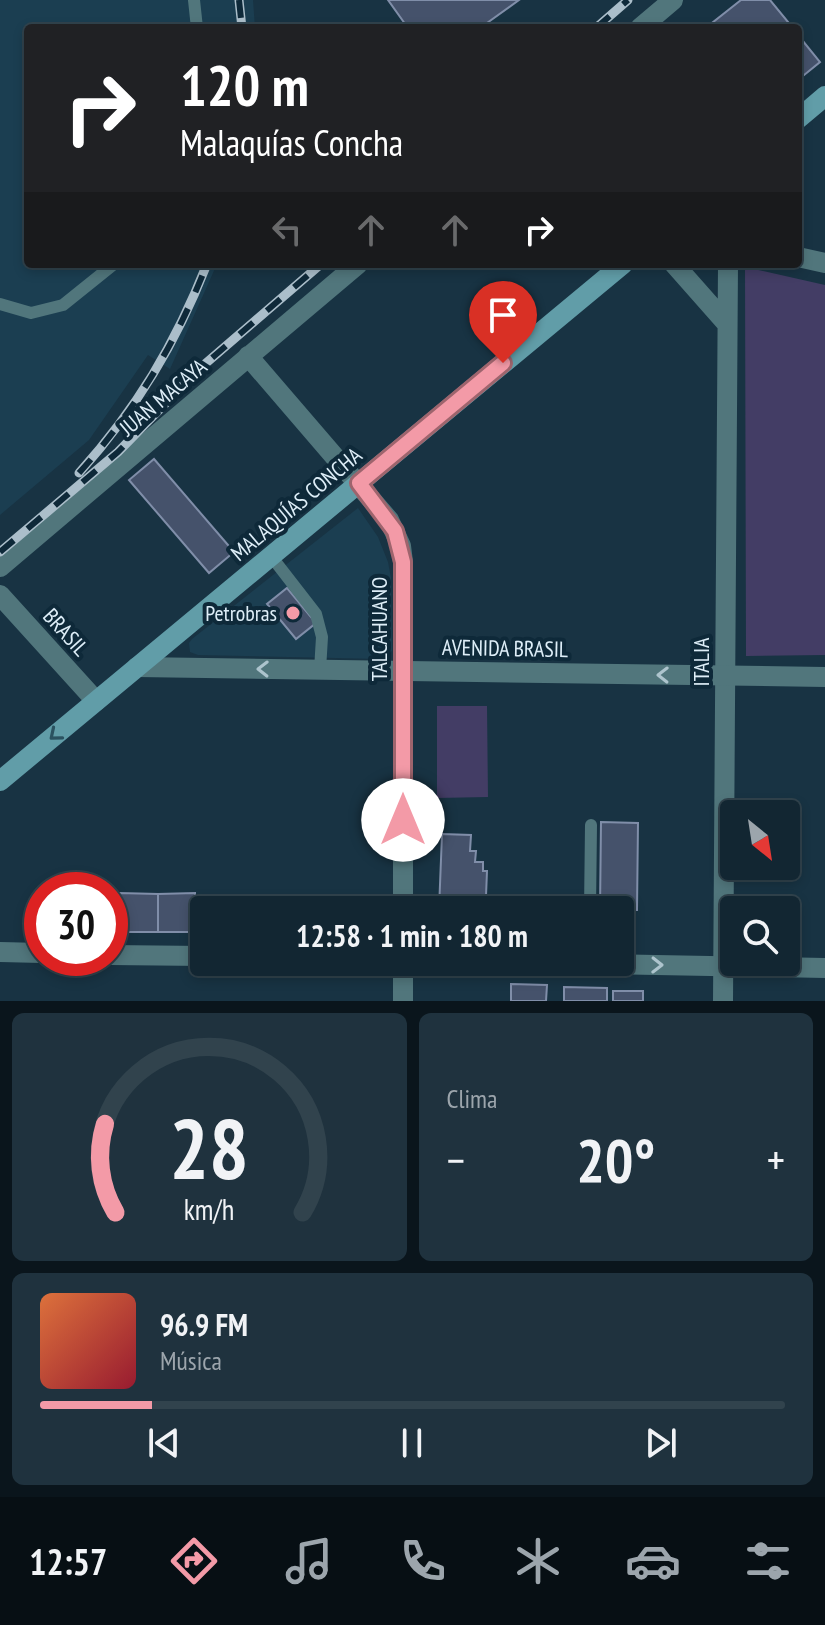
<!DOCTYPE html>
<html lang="es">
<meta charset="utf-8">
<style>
:root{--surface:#122632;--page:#1f323e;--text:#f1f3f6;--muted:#9ca5ac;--line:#31434d;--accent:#f39aa7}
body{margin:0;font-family:"PT Sans Narrow",sans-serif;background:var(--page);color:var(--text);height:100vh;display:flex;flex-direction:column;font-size:30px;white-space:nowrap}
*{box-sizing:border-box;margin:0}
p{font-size:26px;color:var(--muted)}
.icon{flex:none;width:44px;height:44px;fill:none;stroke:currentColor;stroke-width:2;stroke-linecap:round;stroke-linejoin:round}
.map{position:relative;height:1001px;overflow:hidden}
.side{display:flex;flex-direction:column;gap:12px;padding:12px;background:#0a151c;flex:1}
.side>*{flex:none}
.banner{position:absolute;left:24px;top:24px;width:778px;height:244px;border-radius:8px;box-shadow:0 4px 12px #0003,0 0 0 2px var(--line);background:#202124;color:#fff;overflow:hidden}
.needle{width:52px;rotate:150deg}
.fabs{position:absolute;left:720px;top:800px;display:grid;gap:16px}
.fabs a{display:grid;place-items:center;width:80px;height:80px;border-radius:8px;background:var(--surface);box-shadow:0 4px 12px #0003,0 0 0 2px var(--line);font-size:40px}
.speed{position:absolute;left:24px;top:872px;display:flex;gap:16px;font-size:40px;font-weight:700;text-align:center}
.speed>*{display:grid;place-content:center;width:104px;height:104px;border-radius:50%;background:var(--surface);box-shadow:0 4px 12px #0003,0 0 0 2px var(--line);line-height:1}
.speed .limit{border:12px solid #d22;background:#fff;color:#111}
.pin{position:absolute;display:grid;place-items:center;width:68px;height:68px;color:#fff;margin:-82px -34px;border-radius:50% 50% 50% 0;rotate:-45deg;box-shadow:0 0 8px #0007}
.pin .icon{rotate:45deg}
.me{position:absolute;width:88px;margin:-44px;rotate:0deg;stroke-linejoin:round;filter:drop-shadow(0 0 6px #0008)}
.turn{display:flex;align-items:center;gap:28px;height:168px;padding:0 24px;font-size:36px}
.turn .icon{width:104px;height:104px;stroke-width:2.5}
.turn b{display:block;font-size:56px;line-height:68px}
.lanes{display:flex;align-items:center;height:76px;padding:0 24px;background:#0003;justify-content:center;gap:40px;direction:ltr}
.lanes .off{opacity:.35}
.big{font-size:60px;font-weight:600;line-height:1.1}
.side .widget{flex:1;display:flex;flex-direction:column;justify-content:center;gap:12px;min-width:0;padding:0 28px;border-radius:12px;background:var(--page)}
.side .dial{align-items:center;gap:0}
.dial svg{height:208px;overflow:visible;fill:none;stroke:var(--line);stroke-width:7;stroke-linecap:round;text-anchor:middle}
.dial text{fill:var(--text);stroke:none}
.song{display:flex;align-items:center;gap:24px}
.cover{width:96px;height:96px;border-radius:12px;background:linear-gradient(135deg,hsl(20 70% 55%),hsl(350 70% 35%))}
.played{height:8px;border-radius:4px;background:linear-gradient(90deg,var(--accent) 15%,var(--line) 15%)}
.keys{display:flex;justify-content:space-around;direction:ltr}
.heat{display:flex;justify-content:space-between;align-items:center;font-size:44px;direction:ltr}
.side .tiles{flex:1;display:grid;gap:12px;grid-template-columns:1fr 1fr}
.widget:last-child{grid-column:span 2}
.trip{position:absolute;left:190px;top:896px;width:444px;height:80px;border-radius:8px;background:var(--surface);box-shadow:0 4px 12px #0003,0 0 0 2px var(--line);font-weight:600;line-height:80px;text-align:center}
.dock{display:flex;height:128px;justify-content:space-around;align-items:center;background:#070f14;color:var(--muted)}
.dock .icon{width:56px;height:56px}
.dock .current{color:var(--accent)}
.dock b{font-size:36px;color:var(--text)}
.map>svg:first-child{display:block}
.built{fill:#1b3e51}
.green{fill:#433d65}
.building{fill:#45526b;stroke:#808ea9;stroke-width:2}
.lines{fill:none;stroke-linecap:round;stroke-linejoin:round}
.service{stroke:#51767c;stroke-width:12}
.minor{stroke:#51767c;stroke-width:20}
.tertiary{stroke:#51767c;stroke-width:20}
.secondary{stroke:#619da8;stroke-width:20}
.rail-casing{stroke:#abbeca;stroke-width:9}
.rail{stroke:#0e2939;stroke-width:6;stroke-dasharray:18;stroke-linecap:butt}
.oneway{stroke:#adc4cd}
.oneway2{stroke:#2b5260}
.route-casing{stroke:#9e646d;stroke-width:20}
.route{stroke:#f39aa7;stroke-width:14}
.poi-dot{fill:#f39aa7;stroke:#0e2939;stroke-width:3}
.labels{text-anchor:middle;stroke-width:8;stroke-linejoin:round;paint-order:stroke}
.street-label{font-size:22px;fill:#deeef8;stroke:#0e2939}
.poi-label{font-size:22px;fill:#deeef8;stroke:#0e2939;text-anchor:end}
</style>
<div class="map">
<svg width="825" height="1001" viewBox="0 0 825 1001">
<rect width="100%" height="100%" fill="#183343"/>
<path class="built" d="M0,0H253L255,28H28V264H217L170,369L148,355L89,440L0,515Z
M358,508L378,537L388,562L391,578L392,651L382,659L198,655L190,652L189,643L192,639Z"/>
<path class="green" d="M745,267L825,285V655L746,656Z
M437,706H487L488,797L437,798Z"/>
<path class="building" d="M388,0H519L480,28H408Z
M741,0H770L793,28H716L712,23Z
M798,35L820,62L798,80Z
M154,459L234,552L209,573L129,480Z
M287,588L316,623L296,639L267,604Z
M601,822L638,823L637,910H600Z
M442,834L471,835L470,851H476L475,862H483V871H487L486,896H473L472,910H439Z
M119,893L158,894V932H118Z
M195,893V932H158V894Z
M195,908H228V910H204V932H195Z
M511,984L547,985L546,1001H511Z
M564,987L607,988V1001H564Z
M613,991H643V1001H613Z"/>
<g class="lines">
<path class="service" d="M194,0L197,28
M0,304L31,313L63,305L114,264
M271,556L316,614L322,637L320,670
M590,910L591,825"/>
<path class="minor" d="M640,28L673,0
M798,257L825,263
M674,264L727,324
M248,356L389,520L401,546L403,562V910
M0,567L358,264
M0,595L96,701
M403,1001V962
M723,1001L728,264"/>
<path class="tertiary" d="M137,667L825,677
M0,952L42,953
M110,955L204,956
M495,962L825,968"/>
<path class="secondary" d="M798,119L825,96
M0,781L623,264"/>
<defs>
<path id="rail" d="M239,0L242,28
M596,28L628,0
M79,473C137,408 175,345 207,264
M0,552L118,452L198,370L321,264"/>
</defs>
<use href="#rail" class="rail-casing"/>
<use href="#rail" class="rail"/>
</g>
<defs><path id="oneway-chevron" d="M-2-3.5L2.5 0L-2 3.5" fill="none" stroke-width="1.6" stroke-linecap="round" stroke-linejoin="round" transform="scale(2)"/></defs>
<g class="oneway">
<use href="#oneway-chevron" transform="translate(263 669) rotate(-179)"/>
<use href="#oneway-chevron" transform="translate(663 675) rotate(-179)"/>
<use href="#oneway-chevron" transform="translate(657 965) rotate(1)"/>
</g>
<use class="oneway2" href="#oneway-chevron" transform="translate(55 735) rotate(140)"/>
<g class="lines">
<defs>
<path id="route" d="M403,820V562L395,531L359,483L503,363"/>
</defs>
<use href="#route" class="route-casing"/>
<use href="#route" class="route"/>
</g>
<circle class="poi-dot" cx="293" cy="613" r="8"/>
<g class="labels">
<g class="street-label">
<text transform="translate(163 397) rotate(-40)" y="8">JUAN MACAYA</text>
<text transform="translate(296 504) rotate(-40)" y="8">MALAQUÍAS CONCHA</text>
<text transform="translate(379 629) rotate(-90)" y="8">TALCAHUANO</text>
<text transform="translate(66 632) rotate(48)" y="8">BRASIL</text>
<text transform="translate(505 648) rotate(1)" y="8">AVENIDA BRASIL</text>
<text transform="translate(701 662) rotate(-90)" y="8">ITALIA</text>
</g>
<g class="poi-label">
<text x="277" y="621">Petrobras</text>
</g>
</g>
</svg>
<div class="fabs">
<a><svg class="needle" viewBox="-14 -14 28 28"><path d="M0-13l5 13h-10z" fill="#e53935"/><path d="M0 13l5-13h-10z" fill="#9ca5ac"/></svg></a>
<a><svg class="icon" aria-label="search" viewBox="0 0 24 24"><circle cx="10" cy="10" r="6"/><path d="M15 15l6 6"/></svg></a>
</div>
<div class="speed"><div class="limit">30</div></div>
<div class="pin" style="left:503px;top:363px;background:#d93025"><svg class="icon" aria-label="arrive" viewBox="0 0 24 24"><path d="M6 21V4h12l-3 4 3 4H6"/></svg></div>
<svg class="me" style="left:403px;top:820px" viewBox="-20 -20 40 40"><circle r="19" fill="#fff"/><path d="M0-13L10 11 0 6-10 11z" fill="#f39aa7"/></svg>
<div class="trip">12:58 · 1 min · 180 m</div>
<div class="banner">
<div class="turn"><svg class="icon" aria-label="right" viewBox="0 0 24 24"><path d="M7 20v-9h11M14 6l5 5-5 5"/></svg><div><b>120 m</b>Malaquías Concha</div></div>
<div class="lanes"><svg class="icon off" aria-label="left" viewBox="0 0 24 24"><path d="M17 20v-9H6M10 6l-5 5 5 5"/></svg><svg class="icon off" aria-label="ahead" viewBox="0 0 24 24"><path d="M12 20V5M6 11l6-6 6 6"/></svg><svg class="icon off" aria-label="ahead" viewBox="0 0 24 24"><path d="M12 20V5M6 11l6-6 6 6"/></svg><svg class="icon" aria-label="right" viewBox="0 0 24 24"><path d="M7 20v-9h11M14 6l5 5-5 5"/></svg></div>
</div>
</div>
<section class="side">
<div class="tiles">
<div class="widget dial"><svg viewBox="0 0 100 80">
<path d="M14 69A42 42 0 1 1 86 69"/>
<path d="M14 69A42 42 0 0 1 10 35" stroke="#f39aa7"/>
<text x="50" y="56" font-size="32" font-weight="700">28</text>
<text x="50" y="72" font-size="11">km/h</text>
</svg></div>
<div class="widget"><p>Clima</p>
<div class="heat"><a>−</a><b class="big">20°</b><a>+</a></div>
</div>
<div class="widget">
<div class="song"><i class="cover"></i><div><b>96.9 FM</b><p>Música</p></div></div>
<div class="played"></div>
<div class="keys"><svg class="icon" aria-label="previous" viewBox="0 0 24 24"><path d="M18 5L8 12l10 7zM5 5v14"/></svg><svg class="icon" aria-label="pause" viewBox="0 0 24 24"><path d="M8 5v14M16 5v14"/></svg><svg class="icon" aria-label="next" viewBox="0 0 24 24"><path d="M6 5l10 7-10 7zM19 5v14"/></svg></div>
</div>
</div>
</section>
<nav class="dock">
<b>12:57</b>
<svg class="icon current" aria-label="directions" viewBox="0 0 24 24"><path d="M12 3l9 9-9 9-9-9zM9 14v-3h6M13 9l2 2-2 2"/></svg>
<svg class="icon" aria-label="music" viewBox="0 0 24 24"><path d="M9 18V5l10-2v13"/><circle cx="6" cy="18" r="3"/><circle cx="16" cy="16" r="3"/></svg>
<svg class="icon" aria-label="phone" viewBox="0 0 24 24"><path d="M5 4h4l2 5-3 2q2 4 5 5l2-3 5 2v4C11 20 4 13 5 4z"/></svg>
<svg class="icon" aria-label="climate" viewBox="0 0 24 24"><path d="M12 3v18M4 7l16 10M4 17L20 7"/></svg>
<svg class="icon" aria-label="car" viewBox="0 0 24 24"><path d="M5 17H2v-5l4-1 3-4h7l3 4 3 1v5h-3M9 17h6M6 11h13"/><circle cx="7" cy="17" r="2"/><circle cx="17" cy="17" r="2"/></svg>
<svg class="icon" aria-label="filters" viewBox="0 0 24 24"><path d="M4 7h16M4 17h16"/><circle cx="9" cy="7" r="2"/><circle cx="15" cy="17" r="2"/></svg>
</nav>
